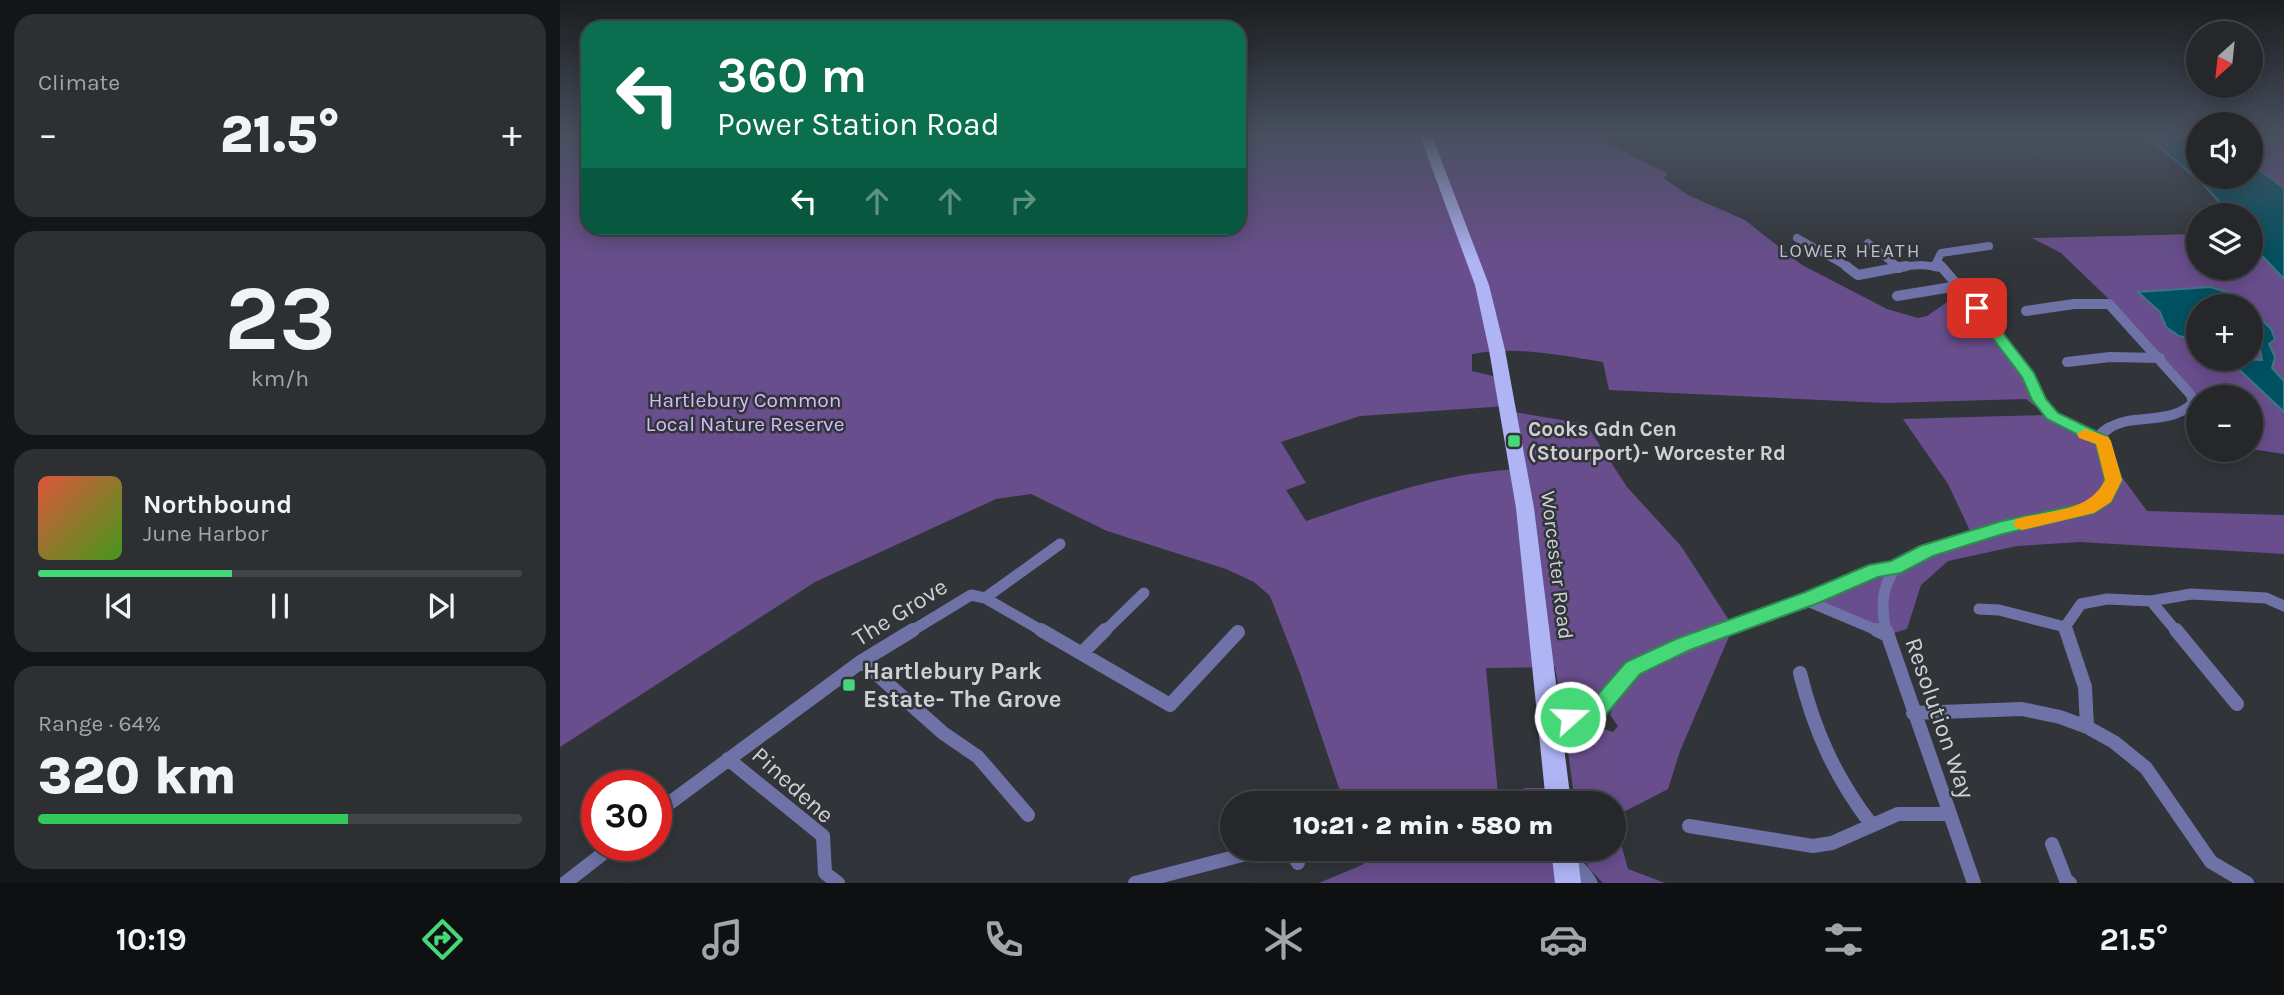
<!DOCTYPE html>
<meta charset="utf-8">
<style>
:root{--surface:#25272b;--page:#2d2f33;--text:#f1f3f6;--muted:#a3a5a9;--line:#424447;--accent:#46d779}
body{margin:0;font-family:Karla,sans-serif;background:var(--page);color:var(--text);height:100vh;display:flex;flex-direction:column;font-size:26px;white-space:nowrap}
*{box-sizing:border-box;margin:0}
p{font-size:23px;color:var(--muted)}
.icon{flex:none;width:38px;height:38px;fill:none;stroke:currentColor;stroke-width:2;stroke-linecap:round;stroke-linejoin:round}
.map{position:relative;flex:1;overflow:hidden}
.sheet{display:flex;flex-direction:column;gap:14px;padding:14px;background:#141518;width:560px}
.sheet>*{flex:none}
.guide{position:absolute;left:21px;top:21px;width:665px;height:214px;border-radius:21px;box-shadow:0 4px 18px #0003,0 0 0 2px var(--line);background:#0b6e4f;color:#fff;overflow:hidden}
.needle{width:46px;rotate:207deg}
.tools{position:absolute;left:1626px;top:21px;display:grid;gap:14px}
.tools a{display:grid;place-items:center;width:77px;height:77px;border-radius:50%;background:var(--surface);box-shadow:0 4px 18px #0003,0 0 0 2px var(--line);font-size:35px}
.speed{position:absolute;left:21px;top:770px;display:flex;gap:14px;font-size:35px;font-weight:700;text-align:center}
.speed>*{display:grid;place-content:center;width:91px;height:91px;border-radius:50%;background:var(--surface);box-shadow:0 4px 18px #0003,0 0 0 2px var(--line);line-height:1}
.speed .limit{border:10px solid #d22;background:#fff;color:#111}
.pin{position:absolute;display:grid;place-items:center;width:60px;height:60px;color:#fff;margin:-30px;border-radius:14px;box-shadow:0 4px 10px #0006}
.me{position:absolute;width:77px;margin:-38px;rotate:70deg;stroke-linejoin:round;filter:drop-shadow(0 0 5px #0008)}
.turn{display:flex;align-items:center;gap:24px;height:147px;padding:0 21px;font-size:32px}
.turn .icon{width:91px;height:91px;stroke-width:2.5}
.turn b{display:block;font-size:49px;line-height:60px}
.lanes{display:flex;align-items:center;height:66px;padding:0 21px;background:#0003;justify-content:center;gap:35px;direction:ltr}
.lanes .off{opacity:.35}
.big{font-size:52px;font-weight:800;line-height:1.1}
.sheet .tile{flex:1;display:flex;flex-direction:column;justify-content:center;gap:10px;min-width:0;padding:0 24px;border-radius:21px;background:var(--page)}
.sheet .dial{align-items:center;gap:0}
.dial b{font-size:91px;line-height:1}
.song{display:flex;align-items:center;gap:21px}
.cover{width:84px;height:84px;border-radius:10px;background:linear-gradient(135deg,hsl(10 70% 55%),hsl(100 70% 35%))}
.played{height:7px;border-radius:4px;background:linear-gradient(90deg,var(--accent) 40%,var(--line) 40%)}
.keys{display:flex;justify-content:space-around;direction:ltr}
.heat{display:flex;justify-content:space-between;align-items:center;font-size:38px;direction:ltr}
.charge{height:10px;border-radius:5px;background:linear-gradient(90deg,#34c759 64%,var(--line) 0)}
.trip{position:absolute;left:660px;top:791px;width:406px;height:70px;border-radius:35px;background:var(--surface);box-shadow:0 4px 18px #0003,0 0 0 2px var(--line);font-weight:800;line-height:70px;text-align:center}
.menu{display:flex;height:112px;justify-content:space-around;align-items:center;background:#0f1011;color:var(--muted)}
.menu .icon{width:49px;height:49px}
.menu .selected{color:var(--accent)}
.menu b{font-size:32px;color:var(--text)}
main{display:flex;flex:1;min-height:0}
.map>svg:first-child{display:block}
.green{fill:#694e8d;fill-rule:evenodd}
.water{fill:#005161;stroke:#3e7784;stroke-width:2}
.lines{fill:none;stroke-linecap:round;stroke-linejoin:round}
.minor-far3{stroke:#6e72a7;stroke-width:8}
.minor-far2{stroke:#6e72a7;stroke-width:10}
.minor-far1{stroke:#6e72a7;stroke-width:11}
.minor{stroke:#6e72a7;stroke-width:14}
.tertiary{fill:#6e72a7;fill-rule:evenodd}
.primary{fill:#afb4f5;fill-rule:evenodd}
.route{fill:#46d779;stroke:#2e8c4f;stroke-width:2}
.slow{fill:#f59e0b}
.poi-dot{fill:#46d779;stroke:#313439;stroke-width:2.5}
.labels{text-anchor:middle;stroke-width:5;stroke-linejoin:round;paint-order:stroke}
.far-neighbourhood-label{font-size:19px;letter-spacing:2px;fill:#bdc1c7;stroke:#313439}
.park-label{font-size:21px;fill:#d3bcfa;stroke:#313439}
.poi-label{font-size:21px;font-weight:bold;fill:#cfd1d4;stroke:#313439;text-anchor:start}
.street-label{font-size:21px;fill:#cfd1d4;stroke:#313439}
.near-street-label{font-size:24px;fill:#cfd1d4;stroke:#313439}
.near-poi-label{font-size:24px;font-weight:bold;fill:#cfd1d4;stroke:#313439;text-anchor:start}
</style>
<main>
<section class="sheet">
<div class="tile"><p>Climate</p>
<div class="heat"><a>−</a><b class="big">21.5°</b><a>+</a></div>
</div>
<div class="tile dial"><b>23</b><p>km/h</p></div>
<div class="tile">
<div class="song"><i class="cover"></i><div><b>Northbound</b><p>June Harbor</p></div></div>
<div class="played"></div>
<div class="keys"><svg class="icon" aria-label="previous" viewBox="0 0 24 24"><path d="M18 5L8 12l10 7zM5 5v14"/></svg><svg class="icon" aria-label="pause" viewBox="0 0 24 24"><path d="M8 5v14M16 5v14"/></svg><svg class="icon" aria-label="next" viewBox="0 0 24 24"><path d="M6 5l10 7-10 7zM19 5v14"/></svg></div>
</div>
<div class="tile"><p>Range · 64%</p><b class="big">320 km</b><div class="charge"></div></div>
</section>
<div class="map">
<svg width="1724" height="883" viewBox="0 0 1724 883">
<rect width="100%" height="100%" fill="#313439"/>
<path class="green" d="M0,136H28V228H679V136H1034L1108,174L1103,178L1128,195L1185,220L1242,265L1327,309L1358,318L1367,316L1403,291L1493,416L1543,441L1547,457L1587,511L1724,515V554L1520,542L1457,546L1388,561L1361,585L1347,629L1327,635L1245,600L1413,537L1388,484L1343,419L1486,415L1466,399L1325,403L1049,390L1043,362C998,355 959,346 912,354V371L941,378L947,406L800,416L721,442L746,483L726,490L746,521C820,496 878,474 957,469L948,411L1026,424L1067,487L1121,546L1172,625L1073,668H1062L1030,707C1018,712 1012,710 1001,704L995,667L926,668L938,794H964V788H987L989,803H784L740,673L710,596L694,582L666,569L547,531L471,494L436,499L255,582L0,747Z
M1690,136H1724V188L1691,164Z
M1638,234V268H1690L1691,244L1724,279V454L1691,449L1690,397H1639L1556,306L1501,253L1472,238ZM1638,306H1690V359H1638Z
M1171,632L1120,751L1108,789L1054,817V803H1015L1005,730C1021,719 1036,726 1053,732L1058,726L1050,715C1062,668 1132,650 1171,632Z
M1054,818L1068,869L1105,883H1043L1029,868L1021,849H1054Z
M799,849H994L997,883H759L804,864Z"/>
<path class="water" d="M1587,136H1638V177H1690L1691,164L1724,188V279L1691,244L1690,215H1671L1643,184Z
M1650,287L1673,294L1687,306H1638V340L1619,336L1606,327L1600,312L1578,292Z
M1691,309L1711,329L1715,339L1709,344L1715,357L1712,368L1724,381V412L1668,359L1702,360L1700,350L1691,344Z"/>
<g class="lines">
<path class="minor-far3" d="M1237,238L1288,267
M1308,243L1338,267
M1334,267L1361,265L1381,267
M1382,267L1377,261L1381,253L1429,246"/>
<path class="minor-far2" d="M1286,266L1298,275L1346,266
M1336,266L1339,268
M1374,266L1381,267
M1381,266L1435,329L1469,376L1479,400L1492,416L1520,430
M1337,296L1398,286
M1466,311L1514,304H1549L1631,395L1633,403C1608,427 1573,411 1546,430
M1507,362L1550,357L1600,358"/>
<path class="minor-far1" d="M1517,428L1543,441
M425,598L500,544
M1245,600L1321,632
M1591,601L1617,632
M1419,609L1439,610L1505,627
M350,632L411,595L425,598L484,632
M544,632L584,593
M1158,632L1250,598L1315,570L1335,568L1367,551L1442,528L1528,509L1546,497L1554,480L1542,433L1549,428
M1326,632C1321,607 1321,590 1335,568
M1507,632L1505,627L1521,604L1547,599L1591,601L1631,594L1706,598L1724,606"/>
<path class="minor" d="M481,630L610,705L678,632
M1317,630L1327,635
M1326,630L1414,883
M1506,630L1525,687L1527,727
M1616,630L1677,704
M522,653L545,630
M302,661L383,733L418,757L468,815
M1240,673C1254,730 1275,777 1311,824
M1353,713L1462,709L1500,717L1527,727L1554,742L1586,768L1651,862L1687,883
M988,717L1032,716L1073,668L1163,630
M168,759L263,836L265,873L278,883
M96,813L302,661L353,630
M1129,826L1253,846L1272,843L1338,814H1389
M1492,844L1506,880L1510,883
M730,849L738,863
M5,883L54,845
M575,883L705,849"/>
<path class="tertiary" d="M1007,852C1020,857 1033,870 1038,883H1012L1000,869L996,862L1000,855Z"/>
<path class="primary" d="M860,136H872L929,285L945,350L974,508L1011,803H986L956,508L929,350L915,285Z
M991,849H1017L1021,883H995Z"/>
</g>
<linearGradient id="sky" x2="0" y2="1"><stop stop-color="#1b1d1f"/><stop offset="0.52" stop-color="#48505f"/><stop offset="1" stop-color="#48505f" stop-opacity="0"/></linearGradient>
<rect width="1724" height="260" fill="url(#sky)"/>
<path class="route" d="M1417,304L1421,305L1474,373L1486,399L1498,413L1548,437L1562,480L1551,502L1534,513L1443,534L1373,556L1341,573L1318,577L1256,604L1130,650L1080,674L1039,723L1010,726L1003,723L1000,717L1003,710L1027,707L1066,662L1116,639L1243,593L1309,565L1331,561L1360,546L1442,521L1523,504L1539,494L1545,480L1536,444L1487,419L1472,400L1462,377L1410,308Z"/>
<path class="slow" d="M1525,429L1548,437L1551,441L1562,480L1551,502L1534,513L1462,530L1456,528L1453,524L1456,519C1488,510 1529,513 1545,480L1536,444L1519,438L1517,434Z"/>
<g class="poi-dot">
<rect x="947" y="434" width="14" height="14" rx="3.5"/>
<rect x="282" y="678" width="14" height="14" rx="3.5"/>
</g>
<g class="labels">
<g class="far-neighbourhood-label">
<text x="1290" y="257">LOWER HEATH</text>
</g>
<g class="park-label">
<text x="185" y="407">Hartlebury Common<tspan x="185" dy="24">Local Nature Reserve</tspan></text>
</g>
<g class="poi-label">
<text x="968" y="436">Cooks Gdn Cen<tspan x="968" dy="24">(Stourport)- Worcester Rd</tspan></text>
</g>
<g class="street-label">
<text transform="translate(997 565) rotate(83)" y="7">Worcester Road</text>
</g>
<g class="near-street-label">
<text transform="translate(340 612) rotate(-32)" y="8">The Grove</text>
<text transform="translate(1380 718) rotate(71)" y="8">Resolution Way</text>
<text transform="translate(233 785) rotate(42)" y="8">Pinedene</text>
</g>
<g class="near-poi-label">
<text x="303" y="679">Hartlebury Park<tspan x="303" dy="28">Estate- The Grove</tspan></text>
</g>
</g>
</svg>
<div class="tools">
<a><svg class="needle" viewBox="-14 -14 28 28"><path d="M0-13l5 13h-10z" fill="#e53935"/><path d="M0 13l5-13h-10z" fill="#a3a5a9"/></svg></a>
<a><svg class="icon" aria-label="sound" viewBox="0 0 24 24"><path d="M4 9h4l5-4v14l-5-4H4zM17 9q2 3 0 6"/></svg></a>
<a><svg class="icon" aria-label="layers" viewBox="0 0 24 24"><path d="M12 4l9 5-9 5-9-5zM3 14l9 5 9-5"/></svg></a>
<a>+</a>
<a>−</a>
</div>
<div class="speed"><div class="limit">30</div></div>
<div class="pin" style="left:1417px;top:308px;background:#d93025"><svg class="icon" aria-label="arrive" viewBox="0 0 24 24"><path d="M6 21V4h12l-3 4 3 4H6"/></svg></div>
<svg class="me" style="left:1010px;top:717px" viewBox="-20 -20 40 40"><circle r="17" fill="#46d779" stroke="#fff" stroke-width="3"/><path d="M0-11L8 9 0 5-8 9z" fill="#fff"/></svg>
<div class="trip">10:21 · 2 min · 580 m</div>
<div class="guide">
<div class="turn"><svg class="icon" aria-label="left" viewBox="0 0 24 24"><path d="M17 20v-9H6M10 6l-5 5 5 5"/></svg><div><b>360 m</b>Power Station Road</div></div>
<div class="lanes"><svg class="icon" aria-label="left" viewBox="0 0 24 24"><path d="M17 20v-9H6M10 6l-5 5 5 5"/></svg><svg class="icon off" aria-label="ahead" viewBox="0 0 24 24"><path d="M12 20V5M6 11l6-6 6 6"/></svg><svg class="icon off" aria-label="ahead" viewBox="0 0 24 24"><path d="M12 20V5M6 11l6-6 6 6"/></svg><svg class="icon off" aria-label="right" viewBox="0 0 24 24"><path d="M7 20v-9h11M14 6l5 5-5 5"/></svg></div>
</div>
</div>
</main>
<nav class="menu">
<b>10:19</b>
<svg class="icon selected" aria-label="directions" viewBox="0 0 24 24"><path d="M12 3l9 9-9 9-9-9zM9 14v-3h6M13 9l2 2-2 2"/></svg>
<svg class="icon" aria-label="music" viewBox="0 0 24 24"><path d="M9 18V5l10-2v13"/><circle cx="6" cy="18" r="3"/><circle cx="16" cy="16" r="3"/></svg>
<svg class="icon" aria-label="phone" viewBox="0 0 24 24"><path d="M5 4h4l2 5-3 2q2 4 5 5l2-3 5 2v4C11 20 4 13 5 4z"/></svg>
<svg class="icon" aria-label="climate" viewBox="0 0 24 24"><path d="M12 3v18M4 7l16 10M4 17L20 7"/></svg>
<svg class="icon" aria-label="car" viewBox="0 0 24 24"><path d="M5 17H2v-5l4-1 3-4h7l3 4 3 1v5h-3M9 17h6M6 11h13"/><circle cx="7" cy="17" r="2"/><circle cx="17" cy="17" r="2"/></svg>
<svg class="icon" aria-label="filters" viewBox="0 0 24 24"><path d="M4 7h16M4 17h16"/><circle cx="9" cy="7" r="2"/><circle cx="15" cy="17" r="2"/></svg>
<b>21.5°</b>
</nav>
